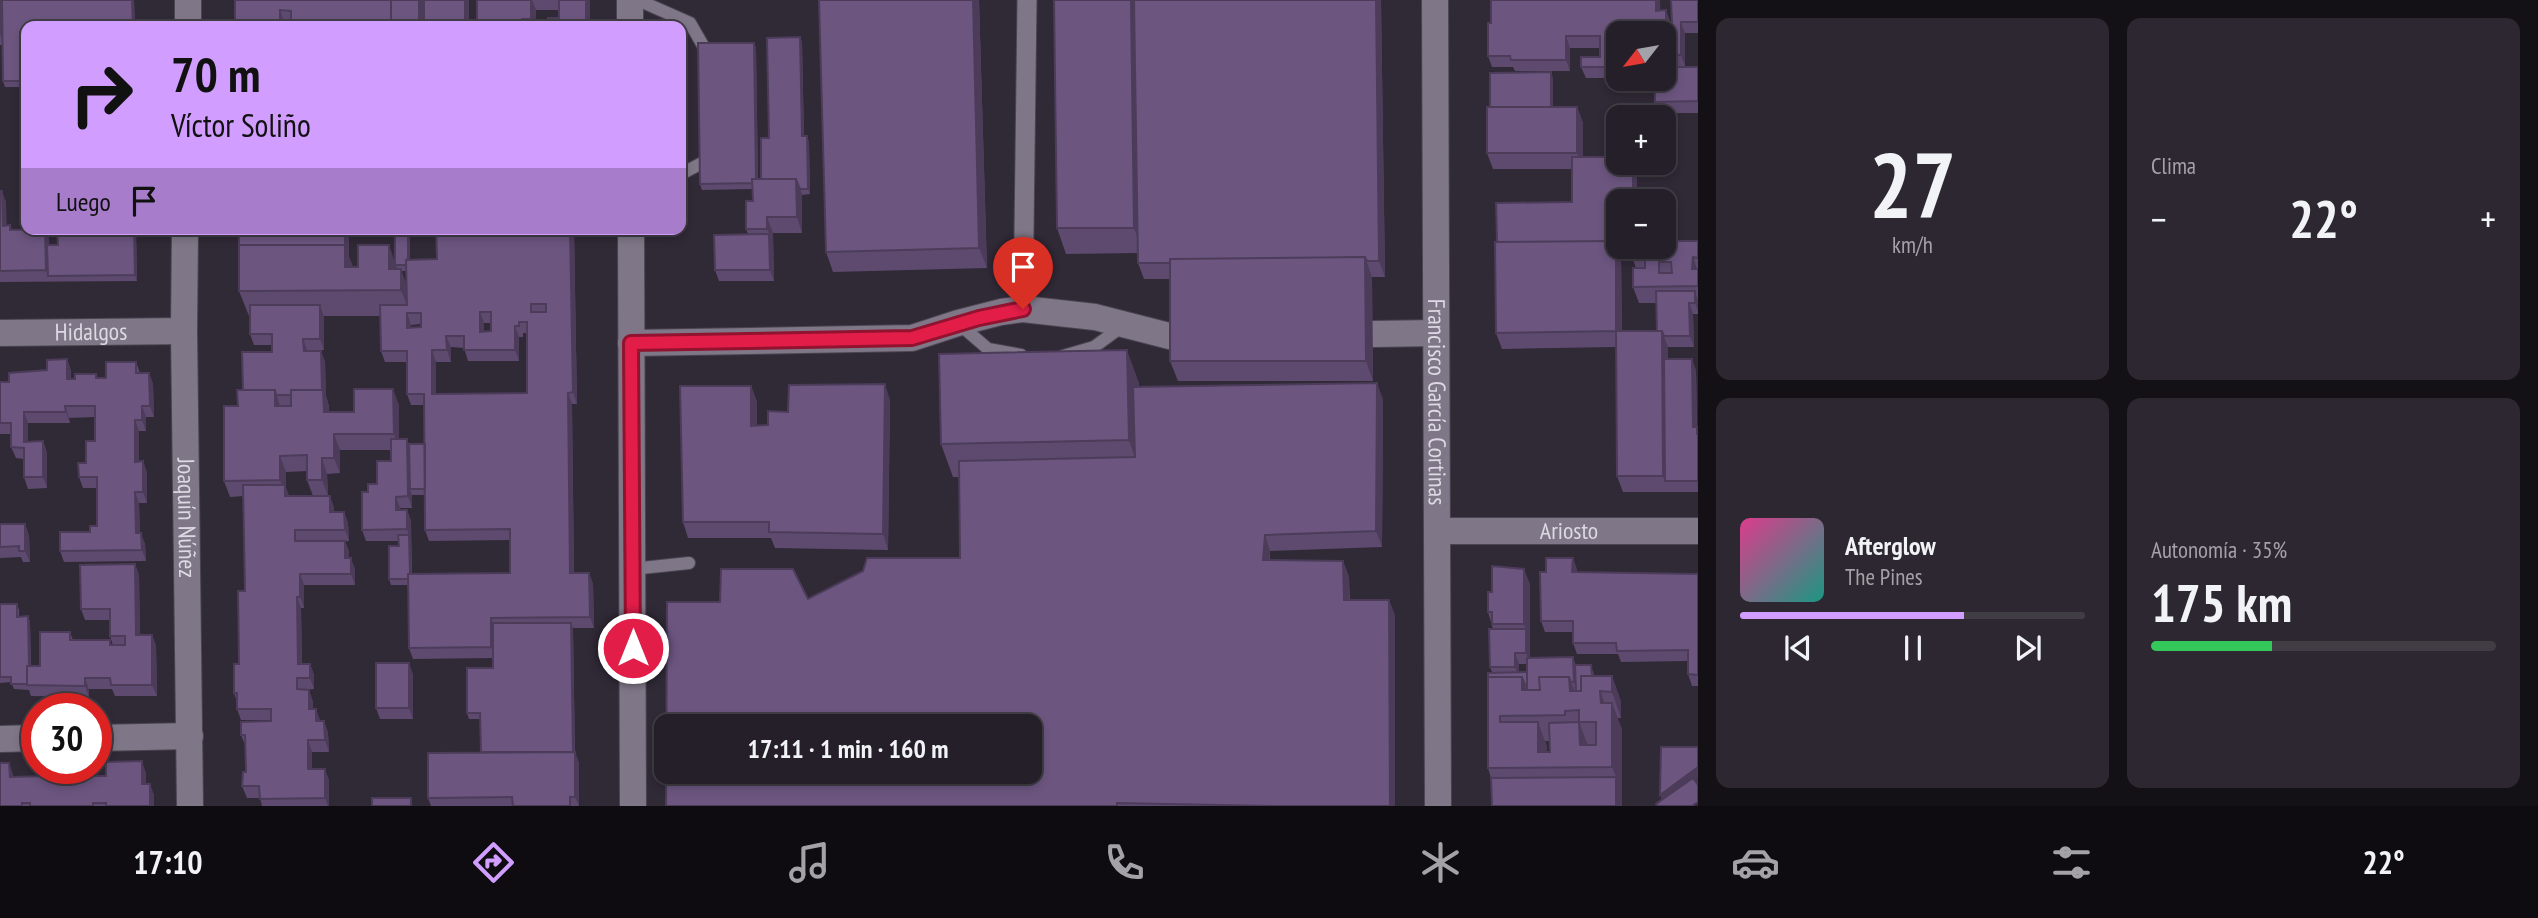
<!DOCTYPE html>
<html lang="es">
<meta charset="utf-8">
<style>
:root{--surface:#241f28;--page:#2c2730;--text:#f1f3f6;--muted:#a3a2a8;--line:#413d45;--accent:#d19dfe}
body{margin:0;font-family:"PT Sans Narrow",sans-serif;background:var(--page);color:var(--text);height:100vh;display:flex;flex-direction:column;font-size:26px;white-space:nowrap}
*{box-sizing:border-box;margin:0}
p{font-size:23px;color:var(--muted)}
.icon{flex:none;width:38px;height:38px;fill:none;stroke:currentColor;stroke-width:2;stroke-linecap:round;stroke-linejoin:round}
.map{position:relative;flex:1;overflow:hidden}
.details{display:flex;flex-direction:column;gap:18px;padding:18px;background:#141116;width:840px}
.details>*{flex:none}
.top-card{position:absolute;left:21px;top:21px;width:665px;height:214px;border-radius:14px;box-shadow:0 4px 10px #0003,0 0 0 2px var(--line);background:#d19dfe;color:#111;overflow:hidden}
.needle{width:46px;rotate:239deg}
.tools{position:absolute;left:1606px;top:21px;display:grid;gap:14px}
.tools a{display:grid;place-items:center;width:70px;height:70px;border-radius:14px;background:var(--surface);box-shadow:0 4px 10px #0003,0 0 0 2px var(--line);font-size:35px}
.speed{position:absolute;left:21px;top:693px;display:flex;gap:14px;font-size:35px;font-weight:700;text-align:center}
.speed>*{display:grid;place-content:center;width:91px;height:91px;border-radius:50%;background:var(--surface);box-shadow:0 4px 10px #0003,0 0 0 2px var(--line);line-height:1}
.speed .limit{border:10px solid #d22;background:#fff;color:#111}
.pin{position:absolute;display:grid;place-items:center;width:60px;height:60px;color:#fff;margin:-72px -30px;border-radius:50% 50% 50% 0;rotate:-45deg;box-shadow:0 0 7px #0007}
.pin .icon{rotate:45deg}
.me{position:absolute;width:77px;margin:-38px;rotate:0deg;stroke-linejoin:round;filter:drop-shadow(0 0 5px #0008)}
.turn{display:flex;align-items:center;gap:24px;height:147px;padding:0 35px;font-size:32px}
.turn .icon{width:91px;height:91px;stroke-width:2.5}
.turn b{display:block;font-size:49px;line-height:60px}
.then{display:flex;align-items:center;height:66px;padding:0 35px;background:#0003;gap:14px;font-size:26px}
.big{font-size:52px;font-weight:600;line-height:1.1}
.details .widget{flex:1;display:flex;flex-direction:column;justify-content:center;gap:10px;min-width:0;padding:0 24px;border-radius:14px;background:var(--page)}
.details .dial{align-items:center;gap:0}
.dial b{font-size:91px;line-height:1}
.song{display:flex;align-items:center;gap:21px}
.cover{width:84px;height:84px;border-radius:10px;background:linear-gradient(135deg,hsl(330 70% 55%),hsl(170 70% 35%))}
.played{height:7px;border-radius:4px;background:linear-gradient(90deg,var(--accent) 65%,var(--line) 65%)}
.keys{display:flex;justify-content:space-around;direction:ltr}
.heat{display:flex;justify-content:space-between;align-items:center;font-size:38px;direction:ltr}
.charge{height:10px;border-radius:5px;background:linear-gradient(90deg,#34c759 35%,var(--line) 0)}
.details .tiles{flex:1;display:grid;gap:18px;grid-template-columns:repeat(2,1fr)}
.trip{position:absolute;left:654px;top:714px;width:388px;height:70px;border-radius:14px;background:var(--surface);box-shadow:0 4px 10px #0003,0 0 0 2px var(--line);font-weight:600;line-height:70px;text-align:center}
.dock{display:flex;height:112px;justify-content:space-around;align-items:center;background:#0e0c10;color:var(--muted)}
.dock .icon{width:49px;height:49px}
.dock .on{color:var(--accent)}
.dock b{font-size:32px;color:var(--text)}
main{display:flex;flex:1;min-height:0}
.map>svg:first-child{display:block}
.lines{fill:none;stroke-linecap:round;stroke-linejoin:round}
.service-casing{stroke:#4b4551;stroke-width:14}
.pedestrian-casing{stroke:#4b4551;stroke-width:21}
.minor-casing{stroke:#4b4551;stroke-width:28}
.service{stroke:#7f7787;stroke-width:12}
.pedestrian{stroke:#7f7787;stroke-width:19}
.minor{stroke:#7f7787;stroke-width:26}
.wall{fill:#5d4a6e;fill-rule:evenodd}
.shaded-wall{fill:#4c3c5a}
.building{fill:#6c5680;stroke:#4c3c5a;stroke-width:2;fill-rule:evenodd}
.route-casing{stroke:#92132f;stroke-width:18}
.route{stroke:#e11d48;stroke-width:12}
.labels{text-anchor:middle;stroke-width:7;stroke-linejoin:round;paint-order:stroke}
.street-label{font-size:24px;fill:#ddd9e2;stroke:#161319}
</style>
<main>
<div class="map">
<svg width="1698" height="806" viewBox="0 0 1698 806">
<rect width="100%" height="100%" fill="#302936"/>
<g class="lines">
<defs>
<path id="service" d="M638,0L690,23L705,49
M681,174L702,163
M958,323L988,349L1021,355
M1063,356L1094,347L1124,325
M632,569L689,563"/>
<path id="pedestrian" d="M1023,309L1027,0"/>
<g id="minor">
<path d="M630,0V26"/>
<path id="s1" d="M1435,0L1438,806"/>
<path d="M188,26V0"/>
<path id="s2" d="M185,229L184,331L190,806"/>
<path d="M631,229L633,806"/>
<path id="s3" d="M0,333L184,331"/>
<path d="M1373,334L1435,333"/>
<path d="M631,343L912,338L958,323L1001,312L1023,309L1095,317L1177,338"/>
<path id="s4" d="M1439,531H1698"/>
<path d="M96,738L190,736"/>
<path d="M0,739L37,738"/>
</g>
</defs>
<use href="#service" class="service-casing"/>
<use href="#pedestrian" class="pedestrian-casing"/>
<use href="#minor" class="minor-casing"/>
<use href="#service" class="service"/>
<use href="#pedestrian" class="pedestrian"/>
<use href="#minor" class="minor"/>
</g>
<path class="wall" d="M0,0H134L135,26H26V38H22V87H5L3,81L2,45H0Z
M235,0H469V26H291V22H284Z
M477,0H590V26H477ZM536,10H559V18L548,25H535Z
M979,0L987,268L833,272L826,252Z
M1054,0H1381L1385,277H1372L1373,381H1178L1170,361V279H1144L1138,263V253L1066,254L1057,228Z
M1660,0V10L1670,22H1672L1698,0V33H1685V66H1664V33H1619V78H1586L1581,67L1600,57V48H1570V71H1515L1513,67H1492L1488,56Z
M800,37L802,43L804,136L809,142L810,194L802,195V233H773L774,281H719L715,270L748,234L746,229L753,201L752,189L702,190L700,184L754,43L756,48L758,179H761L769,138Z
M1698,67V113H1659L1655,102Z
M1553,78V107H1577L1583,123V157L1637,168V201H1619V247H1664L1698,241V314H1693L1694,347H1668V359L1696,370L1698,492H1623L1617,476L1616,347L1502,349L1496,333L1497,242L1572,202V169H1493L1487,153L1490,107ZM1621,257H1632L1636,268L1633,287L1639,303H1656L1657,331H1622Z
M0,191L6,202V226L10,225L12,230L46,229L49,237V245H58L57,229H136L137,281L0,282Z
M239,229H349V257L353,267H358L395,263V229H410V259H437L574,229L577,404H572L574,573H589L593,584L594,628H573L575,752L579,763V806H431L428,798L481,752L480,719H469L467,713L493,668V658L413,659L409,648L408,585H391L389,579L399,546L398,541H366L362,530L368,492L377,484L391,461V450H340V473L327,474L328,496L334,507V512H344L348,523L349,541H345L349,552V558L355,569V585H304V608H301L302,664H310L314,675V689L301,690L313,701V709H316L320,721H324L328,733L329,752H312V769L329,780V806H262L260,798H247L242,786L246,772L245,745L241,735L271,721V720H241L237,709V702L234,693L239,664L245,591L244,496L230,497L224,481L238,406L243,390L272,352V345H254L250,334V316H249L239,291ZM401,271H406V284ZM324,316H380L381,351L385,362H407V394L411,405H424L425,444H409L399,439V405L354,412H329V406L326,396L325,362L321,351H307V350H324ZM484,323H491V331L484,332ZM421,324V327H411V325ZM523,333H527V393L436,394V362H451V347L464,348L468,361H519V337H523ZM307,471V480L313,496H289L286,488V472ZM412,495H425V530L429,541L510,540V573L412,574L411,521L407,510H400V508H412Z
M67,359L71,371V379L96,374L98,378H106L136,362L140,373H149L153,384L154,417H146V431H139V462L143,461L147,473V503H139L140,533L145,544L146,561L64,562L60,551L90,532L97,526V488H83L79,477L86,463L95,441V417L69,418L70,423H28V442L43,441L47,453V488L28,489L24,477V459L16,458L11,447V434H0V382H9L47,370Z
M1139,383V387L1383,399L1382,547L1270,551V560L1343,561L1349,577L1350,600H1389L1395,616V806H666L720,602L808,599L960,558L959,477H953L941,444Z
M751,386L757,402V425H768L788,412L890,400L888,550L775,548L771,538H688L683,522Z
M0,524H25L29,536L30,562H23L21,557L0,558Z
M135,564L139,575L140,635H152L156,646L157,696H115L112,689H89V697L31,696L29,690L14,689L11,682L0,683V604H17L19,610V617L28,616L30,622L31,666H40L70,632L73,640L113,645L110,636V620H85L81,609Z
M1577,569V572L1698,574V686H1692L1688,674V661L1621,662L1618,654H1577L1573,643V632H1545L1541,621L1546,572Z
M1530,584V658L1576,665L1593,671L1594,676H1612L1621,702V718H1617L1622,729V806L1491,778L1488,768L1492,672L1490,667L1493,629L1488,612L1492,592ZM1519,664H1527V672H1519ZM1545,741H1549L1550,752H1547V747Z
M413,674V719H380L376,708Z
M49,768H85L87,776H106L146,773V784L154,795V806H0L13,774V777L50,776Z"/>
<path class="shaded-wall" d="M0,0H4V45L0,34Z
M132,0H134L135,26H133Z
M419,0H428V26H419Z
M465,0H469V26H465Z
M532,0L536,10L535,26H534L531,19Z
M586,0H590V26H586Z
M973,0H979L987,268L979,248Z
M1131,0H1140L1143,253L1134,228Z
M1376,0H1381L1385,277L1379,261Z
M1656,0H1660L1661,22L1656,11Z
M280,10L284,22V26H280Z
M1666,10L1670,21V33L1666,22Z
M1681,22L1685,33V66L1681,55Z
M20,32L22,38V87L20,81Z
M1566,36L1570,48V71L1566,60Z
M800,37L802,43L804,142L802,136Z
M754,43L756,48L758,189L756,183Z
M1551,72L1553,78V123L1551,117Z
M1577,107L1583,123V169L1577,153Z
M807,136L809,142L810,194L808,189Z
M1633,163H1635L1637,168V201H1633Z
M796,179L802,194V233L797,217Z
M2,191L6,202L7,237L3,226Z
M767,217L773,233L774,281L770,270L769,234L767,229Z
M45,229H46L49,237L50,276H48L46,270Z
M135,229L136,234L137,281L135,275Z
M345,229H349V257L354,271L355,293L345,267Z
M408,229H410V271L408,265Z
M570,229H574L577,404L573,392Z
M1616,241L1621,257L1622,347L1616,331Z
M389,245L398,271L389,269Z
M1365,257L1372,277L1373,381L1366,361Z
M1693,257L1698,272L1692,269Z
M401,269L410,295V313L401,290Z
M1695,291L1698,300V311L1695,303Z
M1689,303L1693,314L1694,347L1690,336Z
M320,305L324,316V350L320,339Z
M480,312L484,323V343L480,332Z
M407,313L411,325V339L407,328Z
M515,326L519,337V361L515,350Z
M1662,331L1668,347L1669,481H1665L1663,476Z
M446,336L451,347V362L447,350Z
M303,339L307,350L308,362L304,351Z
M432,350L436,362V405L432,394Z
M1127,350L1139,383L1140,473L1129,440Z
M321,351L325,362L326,396L329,406V428L324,412L322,395Z
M67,359L71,371V390L67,379Z
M1692,359L1696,370L1697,427L1698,437L1693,427Z
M149,373L153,384L154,417L150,406Z
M1377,383L1383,399L1382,547L1376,531Z
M885,384L890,400L888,550L883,534Z
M751,386L757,402V442L751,426Z
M393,389L399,405V450L394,434Z
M275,390L280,406H275Z
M568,393L572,404L574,584L570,573Z
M65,406L69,418L70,423L66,412Z
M142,406L146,417V431L142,420Z
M24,412L28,423V453L24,442Z
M135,420L139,431V473L135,462Z
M334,434L340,450V473L334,458Z
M407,439L411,450L410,489L412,495V508L408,496Z
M43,441L47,453V488L43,477Z
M280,456L286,472V488L289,496V507L280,480Z
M322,458L327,474L328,496L322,480Z
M143,461L147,473V503L143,492Z
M135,492L139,503L140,544L136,533Z
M330,496L334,507V523L330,512Z
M396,497L400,508V521L396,510Z
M407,510L411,521V541L407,529Z
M344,512L348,523L349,541L345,530Z
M25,524L29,536L30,562L25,551Z
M141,533L145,544L146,561L142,550Z
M409,535L411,541L412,585L410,579Z
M1265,535L1270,551L1268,576L1263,560Z
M345,541L349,552V569L345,558Z
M351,558L355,569V585L351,574Z
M1573,558L1577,569L1576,583L1572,572Z
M1343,561L1349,577L1350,616L1344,600Z
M135,564L139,575L140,647L136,635Z
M1524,569L1530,584V640L1524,624Z
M589,573L593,584L594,628L590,617Z
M300,574L304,585V608L300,597Z
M297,597L301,608L302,675L298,664Z
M1389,600L1395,616V806H1390Z
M28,616L30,622L31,685H29Z
M491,618L495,629L496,658L491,647Z
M571,623L573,628L575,763L573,757Z
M1526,629L1530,640V664L1526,653Z
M152,635L156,646L157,696L152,685Z
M1515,653L1519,664V678L1515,667Z
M1573,657L1577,668L1578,694L1574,682Z
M409,663L413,674V719L409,708Z
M310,664L314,675V689L310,678Z
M1612,676L1621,702V718L1612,692Z
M1522,677L1531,703L1522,690Z
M1569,677L1579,703L1570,691Z
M85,678L89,689V697L85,686Z
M309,690L313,701V720L309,709Z
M1600,691L1610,717L1601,703Z
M1612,703L1622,729V806H1616V777L1612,767Z
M316,709L320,720V732L316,721Z
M324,721L328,733L329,752L325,740Z
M1538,722L1547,747V768L1538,752Z
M1579,722L1589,748L1580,745Z
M308,740L312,752V780L308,769Z
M575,752L579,763V806L575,797Z
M142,761L146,773V795L142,784Z
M9,763L13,774L14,788L10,777Z
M1698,767V780L1696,776L1698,782L1664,806L1660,795Z
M83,768H85L87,773V787L83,776Z
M325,769L329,780V806H328L325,798Z
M150,784L154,795V806H150Z"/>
<path class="building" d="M2,0H132L133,26H26V32H20V81H3Z
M235,0H391V26H291V11L280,10V26H235Z
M391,0H419V26H391Z
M424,0H465V26H424Z
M477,0H531V19H522V26H477Z
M559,0H586V26H532L548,25V18H559Z
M819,0H973L979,248L826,252Z
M1054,0H1131L1134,228H1057Z
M1134,0H1376L1379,261H1367L1365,257L1170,259V263H1138Z
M1491,0H1656V11L1666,10V22H1672L1671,0H1698V22H1681V55H1664V33H1619V67H1581V57H1600V36H1566V60H1511L1510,56H1488V23H1491Z
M800,37L802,136H807L808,189H800L796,179H761V138H769L767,38Z
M698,43H754L756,179H752V183L700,184Z
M1664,67H1698V101L1655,102V79H1664Z
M1551,72V107H1490V73Z
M1487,107H1577V153H1487Z
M1572,157H1619V163H1633V201H1619V246H1617L1616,241L1497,242L1496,203L1572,202Z
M752,179H796L797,217H767V229H746V201H753Z
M0,191H2L3,226L10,225V230L45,229L46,270L0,271Z
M57,229H134L135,275L48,276L47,245H58Z
M239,229H345V246V245H239V248Z
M395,229H408V259L406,260V265H395Z
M436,229H570L573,392L568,393L570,573H589L590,617L491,618V647L409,648L408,574L510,573V529L425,530L424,394H407V351H381L380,305H407L406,260L437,259ZM531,304H546V312H531ZM480,312H491V331L480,332ZM407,313H421V327L407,328ZM519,322H527V393L432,394V350H447L446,336H464V350H515V326H519Z
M769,234L770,270H715L714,235Z
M1616,241V331L1496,333L1495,242Z
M1664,241H1698V258L1693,257L1692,269H1698V286L1633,287V268H1645V257H1632V247H1664ZM1659,262H1671L1672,273H1659Z
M239,245H345V267H358V245H389V269H401V290L239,291Z
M1365,257L1366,361H1170V259Z
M1656,291H1695V303H1689L1690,336H1664L1662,331H1657Z
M250,305H320V339H303L304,351H321L322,390H291V395H276L275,390H243L242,352H272V334H250Z
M1616,331H1662L1663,476H1617Z
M1127,350L1129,440L941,444L939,354Z
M67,359V379H75V374H96V378H106V362H136V373H149L150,406H142V420H135V462L143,461V492H135L136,533H141L142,550L60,551V532H90V526H97V477H79L78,463H86V441H95V406H65L66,412H24V442L43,441V477H24V448L11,447V423H0V382H9V373L47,370V360Z
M1664,359H1692L1693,427H1697V434H1698V481H1665Z
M1377,383L1376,531L1265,535L1263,560L1343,561L1344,600H1389L1390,806H1273L1117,803V806H666L667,602H720L721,569H793L808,599L863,571L867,558H960L959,461L1135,457L1133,387ZM667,726H1031V772H667Z
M885,384L883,534L769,532V522H683L680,386H751V426L768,425V411L788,412L789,385Z
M354,389H393L394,434H334V458H322V480H307V455L280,456V480L224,481V406H238L237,390H275V406H291V390H323L324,412H354Z
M391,439H407L408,496L396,497V510H407V529L362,530V492H368V484H377V461H391Z
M409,444H425V489H410Z
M243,485H285V496H330V512H344L345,530H295V541H345V558H351V574H300V597H297L298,664H310V678H297V689L309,690V709H316V721H324L325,740H308V769H325V798L260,799L259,786H242L243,772H246L245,735H241V722L271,721V709H237V693H234V664H239L238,591H245Z
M0,524H25V551H19V546L0,547Z
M398,535H409L410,574H408V579H389V546H399Z
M1546,558H1573L1572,572L1698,574V675L1688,674V650L1617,651L1616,643H1573V621H1541L1540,572H1546Z
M135,564L136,635H152V685H111L110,678H85V686L27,685V666H40V632H70V640H110V645H125V636H110V609H81L80,565Z
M1492,566L1524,569V624H1492V612H1488V592H1492Z
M0,604H17V617L28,616L29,666H27V684H11V677H0Z
M493,623H571L573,752H481L480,713H467V668H493Z
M1489,629H1526V653H1515V667H1490Z
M1573,657L1574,682H1571L1569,677H1539L1540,690H1527V658Z
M376,663H409V708H376Z
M1575,665H1591L1592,676H1581V691H1576Z
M1527,672V685H1525L1522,677H1488V673Z
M1581,676H1612V692L1600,691L1601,703H1612V767L1488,768V677H1522V690H1540L1539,677H1569L1570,691H1581ZM1579,710V722H1596V745H1580L1579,722L1549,723L1550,752H1538V722H1500V716L1565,715V711Z
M1661,747H1698V767L1660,795Z
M575,752V797H570V806H513L512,797L428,798V753Z
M142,761V784H150V806H106V803H93V806H30V803H22V806H0V763H9L10,777L50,776L49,768H83V776H106V762Z
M1616,777V806H1492L1491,778Z
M1693,778L1698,785V802L1692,806H1658L1656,804Z
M372,798H411V806H372Z"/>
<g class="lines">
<defs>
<path id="route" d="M633,648L631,343L912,338L979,318L1023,309"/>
</defs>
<use href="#route" class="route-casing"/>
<use href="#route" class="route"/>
</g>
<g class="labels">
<g class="street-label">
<text dy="8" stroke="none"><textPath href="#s3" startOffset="91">Hidalgos</textPath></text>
<text dy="8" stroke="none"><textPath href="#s1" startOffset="402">Francisco García Cortinas</textPath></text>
<text dy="8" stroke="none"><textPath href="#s2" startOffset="289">Joaquín Núñez</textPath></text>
<text dy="8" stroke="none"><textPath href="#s4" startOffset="130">Ariosto</textPath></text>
</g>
</g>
</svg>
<div class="tools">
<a><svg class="needle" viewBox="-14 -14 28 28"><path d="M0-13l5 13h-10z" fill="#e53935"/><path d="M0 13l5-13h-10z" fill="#a3a2a8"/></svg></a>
<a>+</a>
<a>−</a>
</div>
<div class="speed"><div class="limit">30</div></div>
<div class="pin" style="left:1023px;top:309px;background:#d93025"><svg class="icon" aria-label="arrive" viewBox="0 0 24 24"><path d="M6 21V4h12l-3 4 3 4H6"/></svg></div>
<svg class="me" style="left:633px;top:648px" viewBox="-20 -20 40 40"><circle r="17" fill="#e11d48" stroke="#fff" stroke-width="3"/><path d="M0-11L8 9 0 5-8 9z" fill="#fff"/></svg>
<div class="trip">17:11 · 1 min · 160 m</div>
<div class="top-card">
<div class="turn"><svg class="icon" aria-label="right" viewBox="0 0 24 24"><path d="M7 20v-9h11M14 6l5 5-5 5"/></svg><div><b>70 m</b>Víctor Soliño</div></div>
<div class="then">Luego<svg class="icon" aria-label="arrive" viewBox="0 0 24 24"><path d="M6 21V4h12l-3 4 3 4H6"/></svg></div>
</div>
</div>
<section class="details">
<div class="tiles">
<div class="widget dial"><b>27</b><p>km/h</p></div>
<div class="widget"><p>Clima</p>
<div class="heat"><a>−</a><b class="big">22°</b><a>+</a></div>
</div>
<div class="widget">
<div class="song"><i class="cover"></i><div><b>Afterglow</b><p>The Pines</p></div></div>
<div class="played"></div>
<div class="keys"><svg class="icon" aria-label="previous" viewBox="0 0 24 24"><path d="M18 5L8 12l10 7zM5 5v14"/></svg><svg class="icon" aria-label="pause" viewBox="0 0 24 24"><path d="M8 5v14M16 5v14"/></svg><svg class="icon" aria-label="next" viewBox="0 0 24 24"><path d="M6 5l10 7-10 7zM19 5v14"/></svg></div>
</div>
<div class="widget"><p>Autonomía · 35%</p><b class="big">175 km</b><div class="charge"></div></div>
</div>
</section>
</main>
<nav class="dock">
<b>17:10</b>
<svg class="icon on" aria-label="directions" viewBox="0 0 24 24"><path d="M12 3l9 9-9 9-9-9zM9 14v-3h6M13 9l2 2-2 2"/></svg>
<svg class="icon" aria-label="music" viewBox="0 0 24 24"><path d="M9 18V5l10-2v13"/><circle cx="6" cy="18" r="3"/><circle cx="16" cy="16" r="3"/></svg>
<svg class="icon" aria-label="phone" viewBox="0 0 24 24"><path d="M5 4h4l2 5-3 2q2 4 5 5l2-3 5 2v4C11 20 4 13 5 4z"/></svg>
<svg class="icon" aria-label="climate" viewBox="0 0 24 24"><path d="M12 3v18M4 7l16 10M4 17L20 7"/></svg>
<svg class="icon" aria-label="car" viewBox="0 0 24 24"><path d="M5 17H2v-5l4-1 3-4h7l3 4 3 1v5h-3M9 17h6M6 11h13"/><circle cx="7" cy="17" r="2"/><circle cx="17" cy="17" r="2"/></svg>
<svg class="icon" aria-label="filters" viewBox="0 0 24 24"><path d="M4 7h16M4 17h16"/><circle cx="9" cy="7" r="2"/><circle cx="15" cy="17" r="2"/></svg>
<b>22°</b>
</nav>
